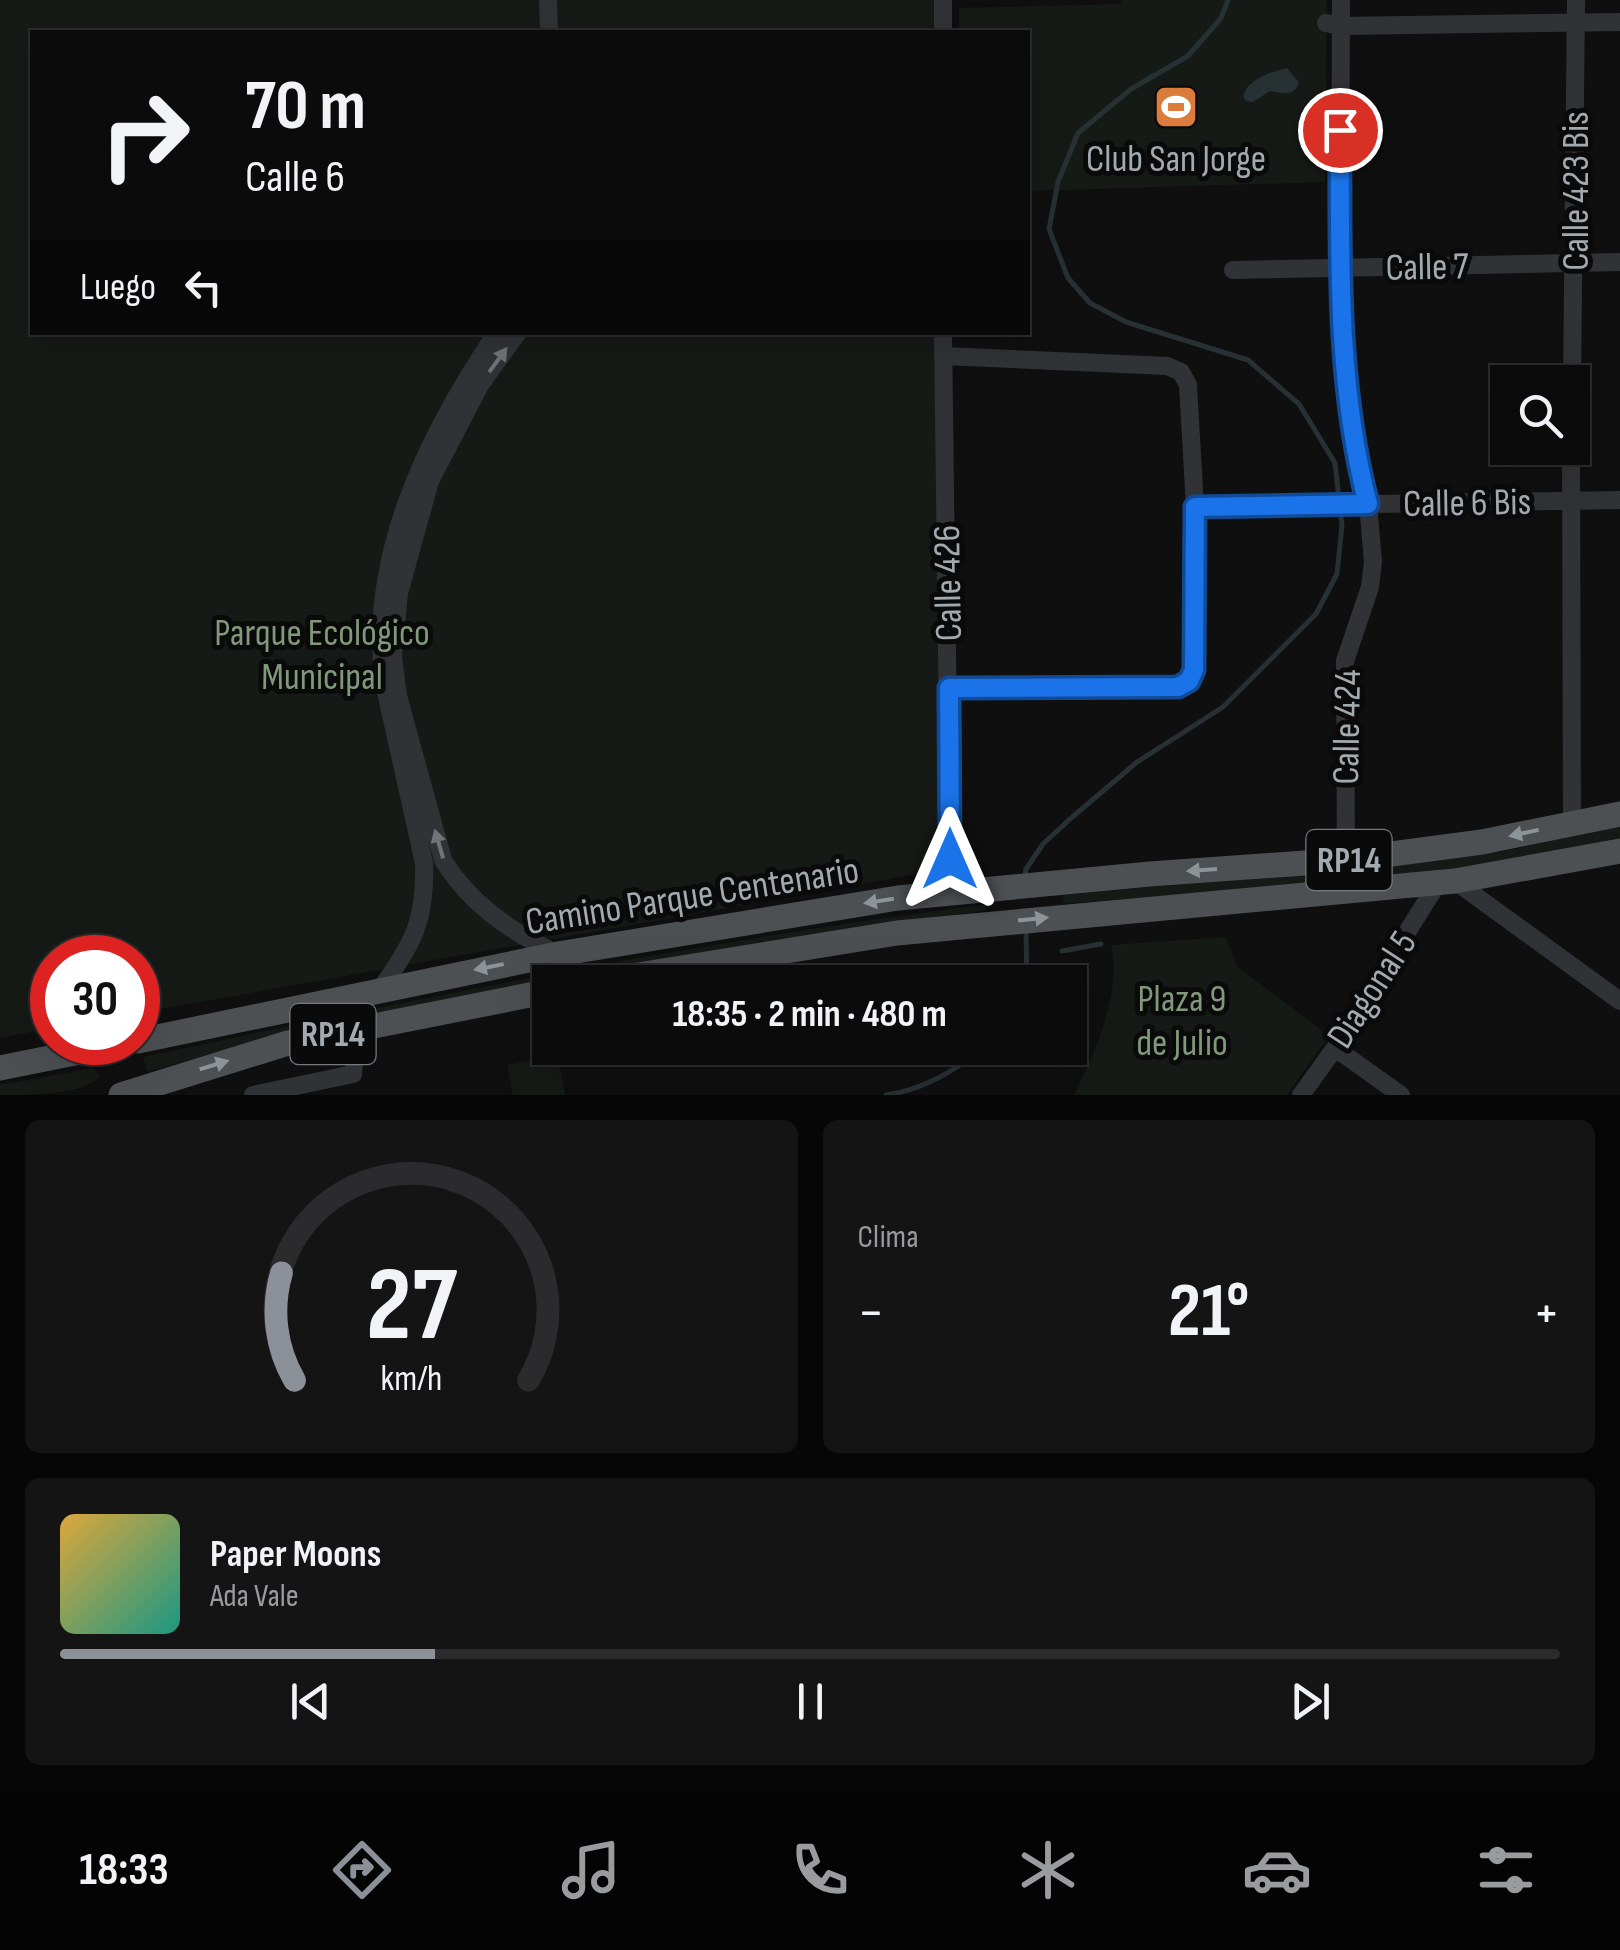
<!DOCTYPE html>
<html lang="es">
<meta charset="utf-8">
<style>
:root{--surface:#0b0b0c;--page:#141415;--text:#f1f3f6;--muted:#9a9b9d;--line:#2b2b2d;--accent:#8c9099}
body{margin:0;font-family:"Sofia Sans Condensed",sans-serif;background:var(--page);color:var(--text);height:100vh;display:flex;flex-direction:column;font-size:38px;white-space:nowrap}
*{box-sizing:border-box;margin:0}
p{font-size:32px;color:var(--muted)}
.icon{flex:none;width:55px;height:55px;fill:none;stroke:currentColor;stroke-width:2;stroke-linecap:round;stroke-linejoin:round}
.map{position:relative;height:1095px;overflow:hidden}
.details{display:flex;flex-direction:column;gap:25px;padding:25px;background:#060607;flex:1}
.details>*{flex:none}
.top-card{position:absolute;left:30px;top:30px;width:1000px;height:305px;border-radius:0px;box-shadow:0 10px 40px #0002,0 0 0 2px var(--line);background:#0b0b0c;color:var(--text);overflow:hidden}
.buttons{position:absolute;left:1490px;top:365px;display:grid;gap:20px}
.buttons a{display:grid;place-items:center;width:100px;height:100px;border-radius:0px;background:var(--surface);box-shadow:0 10px 40px #0002,0 0 0 2px var(--line);font-size:50px}
.speed{position:absolute;left:30px;top:935px;display:flex;gap:20px;font-size:50px;font-weight:700;text-align:center}
.speed>*{display:grid;place-content:center;width:130px;height:130px;border-radius:50%;background:var(--surface);box-shadow:0 10px 40px #0002,0 0 0 2px var(--line);line-height:1}
.speed .limit{border:15px solid #d22;background:#fff;color:#111}
.pin{position:absolute;display:grid;place-items:center;width:85px;height:85px;color:#fff;margin:-42px;border:5px solid #fff;border-radius:50%;box-shadow:0 2px 10px #0007}
.me{position:absolute;width:110px;margin:-55px;rotate:0deg;stroke-linejoin:round;filter:drop-shadow(0 0 8px #0008)}
.turn{display:flex;align-items:center;gap:35px;height:210px;padding:0 50px;font-size:45px}
.turn .icon{width:130px;height:130px;stroke-width:2.5}
.turn b{display:block;font-size:70px;line-height:85px}
.then{display:flex;align-items:center;height:95px;padding:0 50px;background:#0003;gap:20px;font-size:38px}
.big{font-size:75px;font-weight:700;line-height:1.1}
.details .widget{flex:1;display:flex;flex-direction:column;justify-content:center;gap:15px;min-width:0;padding:0 35px;border-radius:15px;background:var(--page)}
.details .dial{align-items:center;gap:0}
.dial svg{height:260px;overflow:visible;fill:none;stroke:var(--line);stroke-width:7;stroke-linecap:round;text-anchor:middle}
.dial text{fill:var(--text);stroke:none}
.song{display:flex;align-items:center;gap:30px}
.cover{width:120px;height:120px;border-radius:15px;background:linear-gradient(135deg,hsl(40 70% 55%),hsl(170 70% 35%))}
.played{height:10px;border-radius:5px;background:linear-gradient(90deg,var(--accent) 25%,var(--line) 25%)}
.keys{display:flex;justify-content:space-around;direction:ltr}
.heat{display:flex;justify-content:space-between;align-items:center;font-size:55px;direction:ltr}
.details .tiles{flex:1;display:grid;gap:25px;grid-template-columns:1fr 1fr}
.widget:last-child{grid-column:span 2}
.trip{position:absolute;left:532px;top:965px;width:555px;height:100px;border-radius:0px;background:var(--surface);box-shadow:0 10px 40px #0002,0 0 0 2px var(--line);font-weight:700;line-height:100px;text-align:center}
.tabs{display:flex;height:160px;justify-content:space-around;align-items:center;background:#040405;color:var(--muted)}
.tabs .icon{width:70px;height:70px}
.tabs .selected{color:var(--accent)}
.tabs b{font-size:45px;color:var(--text)}
.map>svg:first-child{display:block}
.green{fill:#161a16}
.water{fill:#273032}
.lines{fill:none;stroke-linecap:round;stroke-linejoin:round}
.stream{stroke:#273032;stroke-width:5}
.street{stroke:#303235;stroke-width:18}
.primary{stroke:#4d5053;stroke-width:25}
.oneway{fill:#6f7478}
.oneway2{fill:#8d9498}
.route-casing{stroke:#114b97;stroke-width:25}
.route{stroke:#1a73e8;stroke-width:18}
.labels{text-anchor:middle;stroke-width:10;stroke-linejoin:round;paint-order:stroke}
.shield{fill:#0a0a0b;stroke:#747a7e;stroke-width:2.5}
.shield-label{font-size:35px;font-weight:bold;fill:#a2aaaf}
.poi-label{font-size:38px;fill:#a2aaaf;stroke:#0a0a0b}
.street-label{font-size:38px;fill:#a2aaaf;stroke:#0a0a0b}
.park-label{font-size:38px;fill:#81997a;stroke:#0a0a0b}
</style>
<div class="map">
<svg width="1620" height="1095" viewBox="0 0 1620 1095">
<rect width="100%" height="100%" fill="#0f0f10"/>
<path class="green" d="M0,0H935V32H32V332L937,333L939,870L138,1013V958H52V1028L0,1038Z
M1121,0H1327L1325,182L1028,191V32H959V8L1121,4Z
M1620,826V838L1466,871L1063,904L1064,895L1375,867L1500,852Z
M989,904L985,910L555,982L217,1052L147,1072L143,1057C423,997 705,940 989,904Z
M1226,937L1237,967L1329,1036L1287,1095H1074C1095,1052 1122,993 1111,945Z
M558,1055L565,1095H513L507,1065Z
M93,1068L101,1077C80,1095 32,1095 0,1095V1085Z"/>
<path class="water" d="M1287,68L1299,82C1294,98 1283,93 1270,91L1253,102L1246,101L1243,96C1248,79 1270,72 1287,68Z"/>
<g class="lines">
<path class="stream" d="M1228,0L1221,18L1188,56L1131,89L1078,133L1058,182L1049,229L1068,278L1090,303L1126,322L1248,360L1299,404L1335,463L1339,499
M1024,880L1026,869L1043,844L1070,819L1137,762L1223,707L1316,614L1337,574L1342,525L1340,510
M1026,931L1027,982
M1062,951L1101,944
M886,1095C924,1090 956,1069 985,1048"/>
<path class="street" d="M548,0L549,32
M943,0V32
M1341,0L1340,267L1354,453L1368,503L1373,562L1370,587L1345,661L1346,860
M1326,23L1340,26L1620,22
M1233,270L1620,262
M518,332L480,385L430,481L399,593L393,658L398,696L443,860C470,904 512,933 558,954
M943,332L950,893
M943,356L1167,366L1181,372L1188,385L1195,507L1193,670L1189,681L1178,687L949,688
M1572,382L1576,0
M1571,448L1572,823
M1195,507L1620,500
M1455,881L1620,1001
M381,988C413,944 426,920 424,863L384,683C367,557 428,434 497,332
M1335,1048L1401,1095
M253,1095L353,1074L357,1030
M1301,1095L1335,1048L1439,881"/>
<path class="primary" d="M595,982L897,933L1455,881L1620,851
M138,1041L558,954L898,898L1150,874L1346,860L1482,842L1620,814
M0,1068L129,1042
M121,1095L288,1043L550,991"/>
</g>
<defs><path id="oneway-solid" d="M-6-.8H1V-3.2L6.5 0L1 3.2V.8H-6Z" transform="scale(2.5)"/></defs>
<g class="oneway">
<use href="#oneway-solid" transform="translate(498 360) rotate(-54)"/>
<use href="#oneway-solid" transform="translate(439 844) rotate(-106)"/>
</g>
<g class="oneway2">
<use href="#oneway-solid" transform="translate(1524 833) rotate(168)"/>
<use href="#oneway-solid" transform="translate(1202 870) rotate(176)"/>
<use href="#oneway-solid" transform="translate(879 901) rotate(171)"/>
<use href="#oneway-solid" transform="translate(1033 919) rotate(-6)"/>
<use href="#oneway-solid" transform="translate(489 967) rotate(169)"/>
<use href="#oneway-solid" transform="translate(214 1065) rotate(-17)"/>
</g>
<g class="lines">
<defs>
<path id="route" d="M950,859L949,688L1178,687L1189,681L1194,670L1195,507L1368,504C1336,383 1340,254 1340,130"/>
</defs>
<use href="#route" class="route-casing"/>
<use href="#route" class="route"/>
</g>
<defs>
<symbol id="stadium-square" viewBox="-11 -11 22 22"><rect x="-9" y="-9" width="18" height="18" rx="4" fill="#db7b3c" stroke="#0a0a0b"/><path d="M0-5a6.5 5 0 1 0 0 10a6.5 5 0 1 0 0-10ZM-3.5-1.8h7v3.6h-7Z" fill="#fff"/></symbol>
</defs>
<g fill-rule="evenodd">
<use href="#stadium-square" x="1151" y="82" width="50" height="50"/>
</g>
<g class="labels">
<g class="shield">
<rect x="1306.5" y="830" width="85" height="60" rx="8"/>
<rect x="290.5" y="1004" width="85" height="60" rx="8"/>
</g>
<g class="shield-label">
<text x="1349" y="872">RP14</text>
<text x="333" y="1046">RP14</text>
</g>
<g class="poi-label">
<text x="1176" y="171">Club San Jorge</text>
</g>
<g class="street-label">
<text transform="translate(1575 191) rotate(-90)" y="13">Calle 423 Bis</text>
<text transform="translate(1427 266) rotate(-1)" y="13">Calle 7</text>
<text transform="translate(1467 502) rotate(-1)" y="13">Calle 6 Bis</text>
<text transform="translate(947 583) rotate(-91)" y="13">Calle 426</text>
<text transform="translate(1346 727) rotate(-89)" y="13">Calle 424</text>
<text transform="translate(692 895) rotate(-9)" y="13">Camino Parque Centenario</text>
<text transform="translate(1371 989) rotate(-57)" y="13">Diagonal 5</text>
</g>
<g class="park-label">
<text x="322" y="645">Parque Ecológico<tspan x="322" dy="44">Municipal</tspan></text>
<text x="1182" y="1011">Plaza 9<tspan x="1182" dy="44">de Julio</tspan></text>
</g>
</g>
</svg>
<div class="buttons">
<a><svg class="icon" aria-label="search" viewBox="0 0 24 24"><circle cx="10" cy="10" r="6"/><path d="M15 15l6 6"/></svg></a>
</div>
<div class="speed"><div class="limit">30</div></div>
<div class="pin" style="left:1340px;top:130px;background:#d93025"><svg class="icon" aria-label="arrive" viewBox="0 0 24 24"><path d="M6 21V4h12l-3 4 3 4H6"/></svg></div>
<svg class="me" style="left:950px;top:859px" viewBox="-20 -20 40 40"><path d="M0-17L14 15 0 8-14 15z" fill="#1a73e8" stroke="#fff" stroke-width="4"/></svg>
<div class="trip">18:35 · 2 min · 480 m</div>
<div class="top-card">
<div class="turn"><svg class="icon" aria-label="right" viewBox="0 0 24 24"><path d="M7 20v-9h11M14 6l5 5-5 5"/></svg><div><b>70 m</b>Calle 6</div></div>
<div class="then">Luego<svg class="icon" aria-label="left" viewBox="0 0 24 24"><path d="M17 20v-9H6M10 6l-5 5 5 5"/></svg></div>
</div>
</div>
<section class="details">
<div class="tiles">
<div class="widget dial"><svg viewBox="0 0 100 80">
<path d="M14 69A42 42 0 1 1 86 69"/>
<path d="M14 69A42 42 0 0 1 10 36" stroke="#8c9099"/>
<text x="50" y="56" font-size="32" font-weight="700">27</text>
<text x="50" y="72" font-size="11">km/h</text>
</svg></div>
<div class="widget"><p>Clima</p>
<div class="heat"><a>−</a><b class="big">21°</b><a>+</a></div>
</div>
<div class="widget">
<div class="song"><i class="cover"></i><div><b>Paper Moons</b><p>Ada Vale</p></div></div>
<div class="played"></div>
<div class="keys"><svg class="icon" aria-label="previous" viewBox="0 0 24 24"><path d="M18 5L8 12l10 7zM5 5v14"/></svg><svg class="icon" aria-label="pause" viewBox="0 0 24 24"><path d="M8 5v14M16 5v14"/></svg><svg class="icon" aria-label="next" viewBox="0 0 24 24"><path d="M6 5l10 7-10 7zM19 5v14"/></svg></div>
</div>
</div>
</section>
<nav class="tabs">
<b>18:33</b>
<svg class="icon selected" aria-label="directions" viewBox="0 0 24 24"><path d="M12 3l9 9-9 9-9-9zM9 14v-3h6M13 9l2 2-2 2"/></svg>
<svg class="icon" aria-label="music" viewBox="0 0 24 24"><path d="M9 18V5l10-2v13"/><circle cx="6" cy="18" r="3"/><circle cx="16" cy="16" r="3"/></svg>
<svg class="icon" aria-label="phone" viewBox="0 0 24 24"><path d="M5 4h4l2 5-3 2q2 4 5 5l2-3 5 2v4C11 20 4 13 5 4z"/></svg>
<svg class="icon" aria-label="climate" viewBox="0 0 24 24"><path d="M12 3v18M4 7l16 10M4 17L20 7"/></svg>
<svg class="icon" aria-label="car" viewBox="0 0 24 24"><path d="M5 17H2v-5l4-1 3-4h7l3 4 3 1v5h-3M9 17h6M6 11h13"/><circle cx="7" cy="17" r="2"/><circle cx="17" cy="17" r="2"/></svg>
<svg class="icon" aria-label="filters" viewBox="0 0 24 24"><path d="M4 7h16M4 17h16"/><circle cx="9" cy="7" r="2"/><circle cx="15" cy="17" r="2"/></svg>
</nav>
